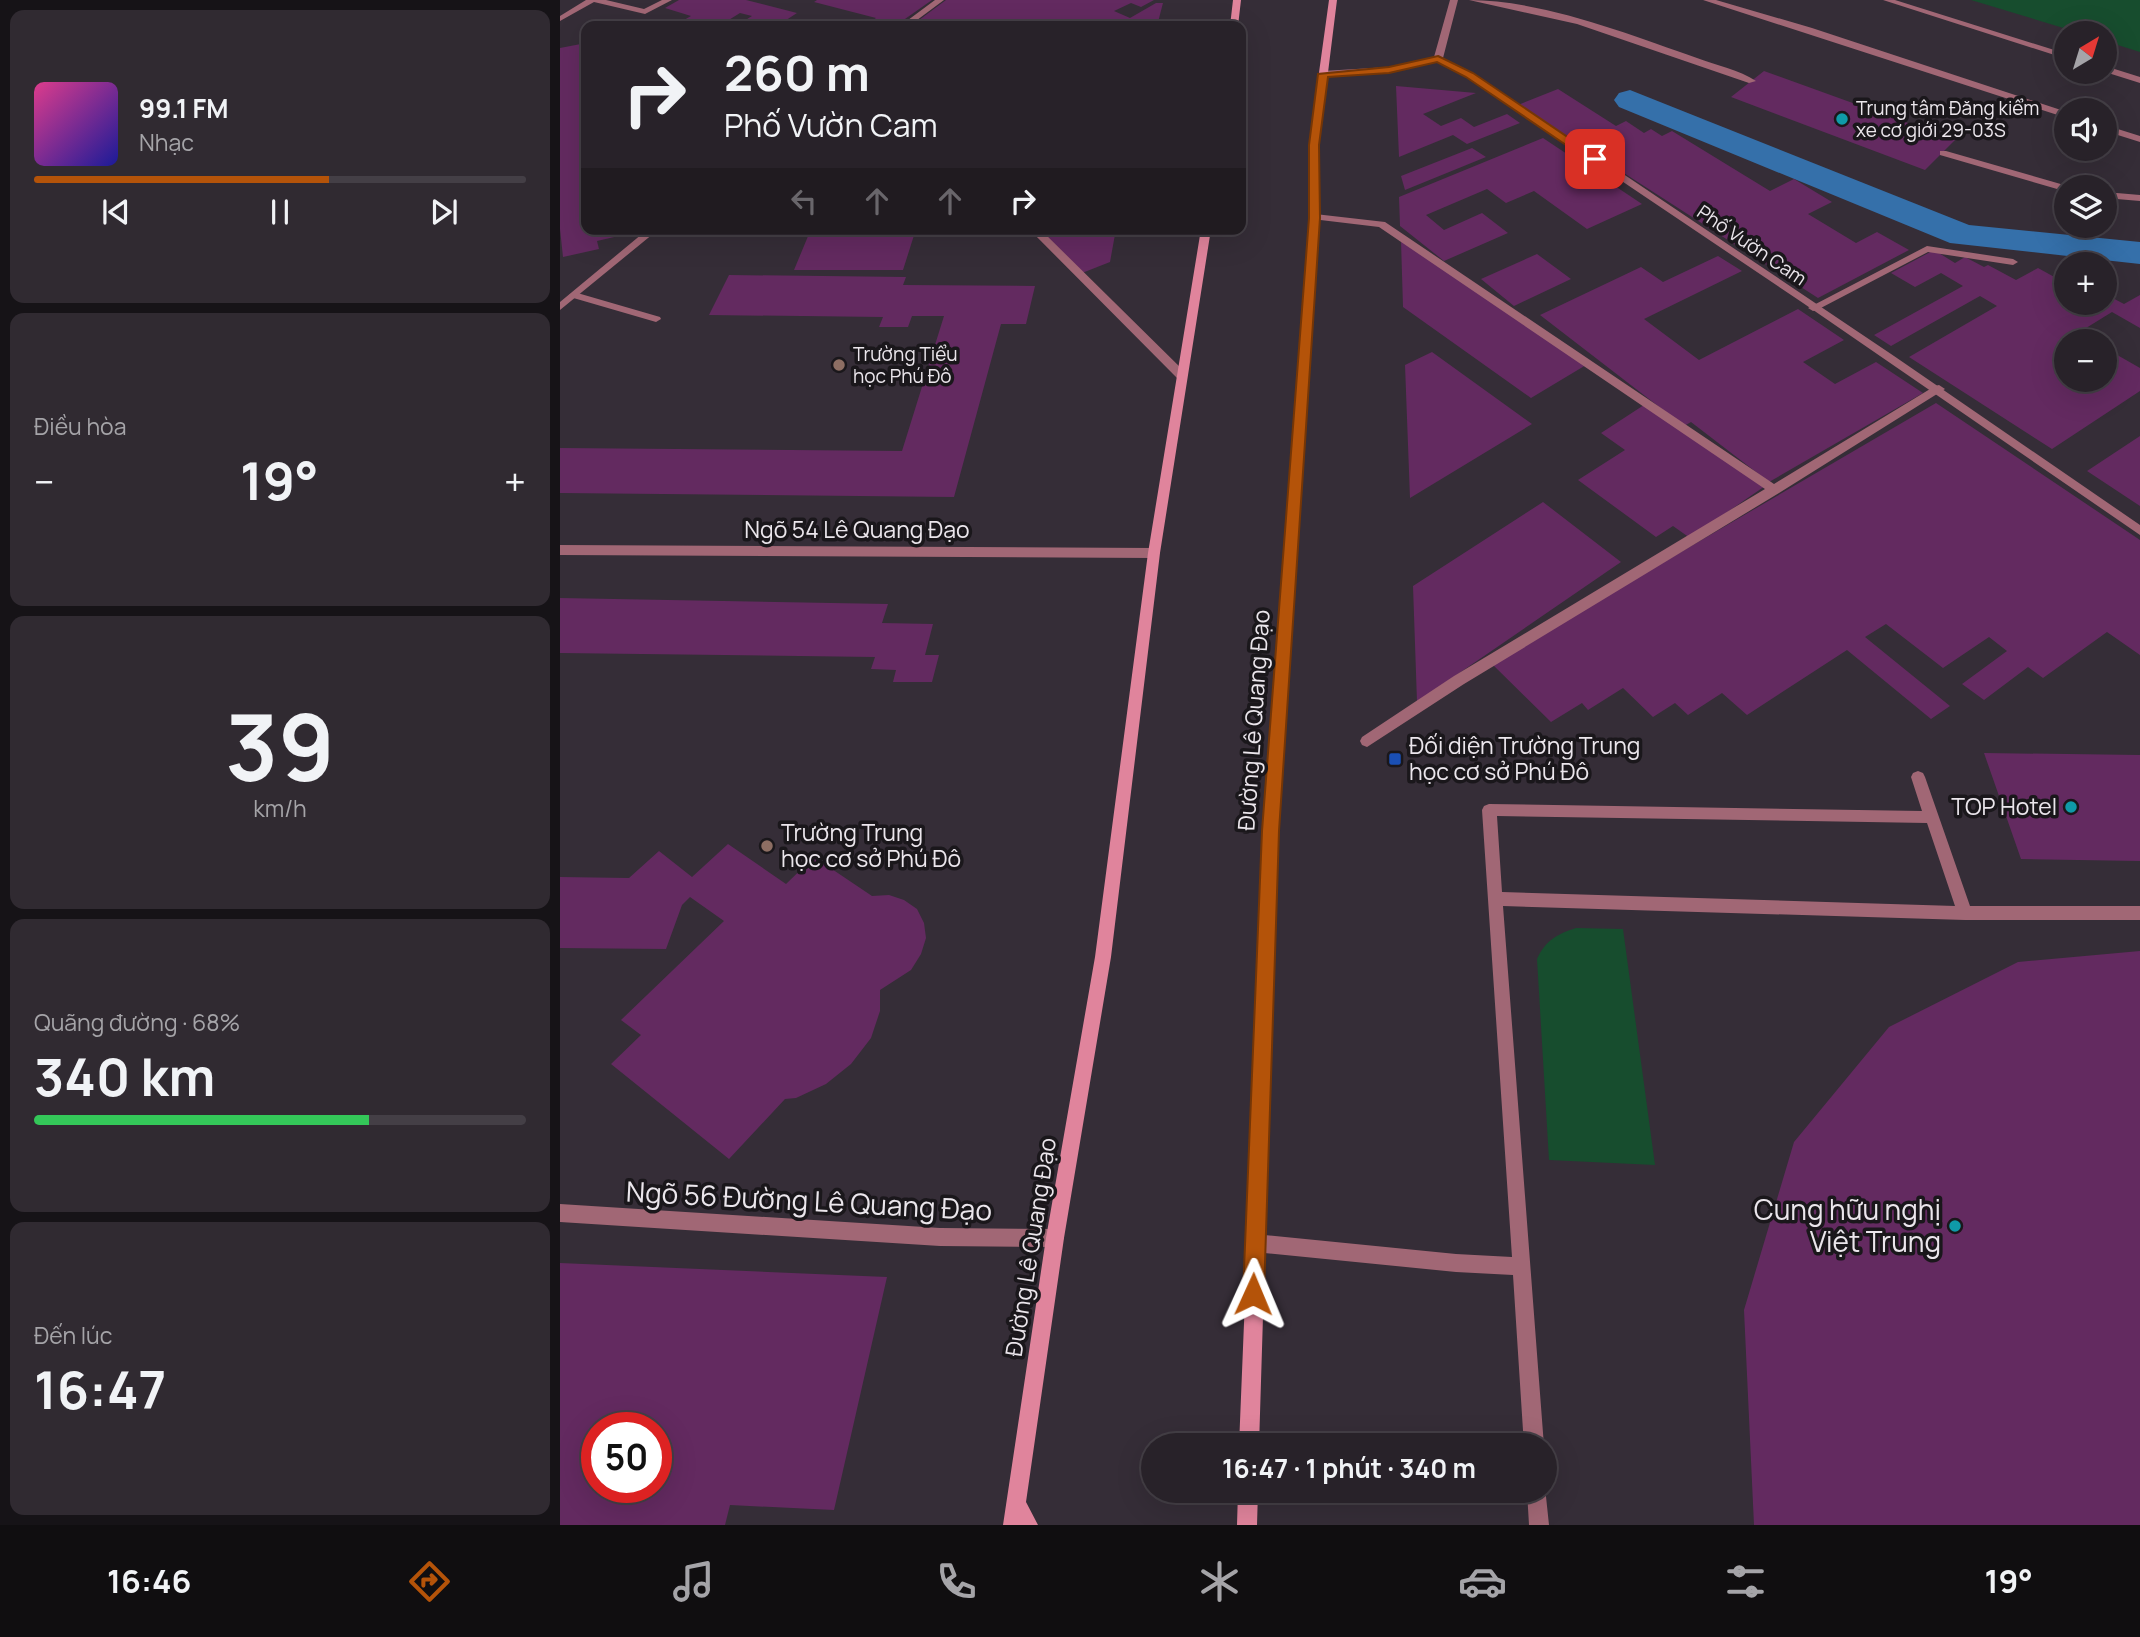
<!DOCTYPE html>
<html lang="vi">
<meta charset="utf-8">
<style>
:root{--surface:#282229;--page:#302a31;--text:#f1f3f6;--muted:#a5a4a8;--line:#443f46;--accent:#b45309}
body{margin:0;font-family:Manrope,sans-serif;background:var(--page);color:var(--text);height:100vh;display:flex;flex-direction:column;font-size:26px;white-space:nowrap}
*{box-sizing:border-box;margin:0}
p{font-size:23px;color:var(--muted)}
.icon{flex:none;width:38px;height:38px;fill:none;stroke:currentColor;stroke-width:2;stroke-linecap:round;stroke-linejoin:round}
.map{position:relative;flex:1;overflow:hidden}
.sheet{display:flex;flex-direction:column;gap:10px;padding:10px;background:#161317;width:560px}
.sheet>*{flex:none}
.hud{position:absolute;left:21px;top:21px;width:665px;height:214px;border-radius:14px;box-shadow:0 7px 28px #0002,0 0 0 2px var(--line);background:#282229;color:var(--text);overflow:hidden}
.needle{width:46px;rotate:38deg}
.tools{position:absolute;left:1494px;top:21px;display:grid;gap:14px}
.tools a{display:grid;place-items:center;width:63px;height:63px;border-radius:50%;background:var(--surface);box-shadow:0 7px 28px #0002,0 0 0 2px var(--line);font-size:35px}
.speed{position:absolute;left:21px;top:1412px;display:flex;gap:14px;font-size:35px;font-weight:700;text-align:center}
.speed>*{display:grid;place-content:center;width:91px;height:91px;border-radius:50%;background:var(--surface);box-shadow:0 7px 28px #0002,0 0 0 2px var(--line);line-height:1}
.speed .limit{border:10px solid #d22;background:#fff;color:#111}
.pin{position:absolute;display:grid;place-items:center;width:60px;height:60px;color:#fff;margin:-30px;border-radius:14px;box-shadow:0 4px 10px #0006}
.me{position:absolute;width:77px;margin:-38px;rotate:1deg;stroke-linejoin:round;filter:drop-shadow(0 0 5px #0008)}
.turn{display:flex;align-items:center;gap:24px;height:147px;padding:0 28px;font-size:32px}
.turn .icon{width:91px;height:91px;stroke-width:2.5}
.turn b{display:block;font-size:49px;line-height:60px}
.lanes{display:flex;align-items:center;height:66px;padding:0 28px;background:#0003;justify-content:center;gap:35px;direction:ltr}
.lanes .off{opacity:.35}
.big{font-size:52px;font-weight:700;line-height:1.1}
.sheet .widget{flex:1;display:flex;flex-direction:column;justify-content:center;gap:10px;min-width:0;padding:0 24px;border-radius:14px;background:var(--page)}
.sheet .dial{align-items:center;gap:0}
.dial b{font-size:91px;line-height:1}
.song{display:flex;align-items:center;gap:21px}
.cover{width:84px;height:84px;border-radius:10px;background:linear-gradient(135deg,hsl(330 70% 55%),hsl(240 70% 35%))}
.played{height:7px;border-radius:4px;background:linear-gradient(90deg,var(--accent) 60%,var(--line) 60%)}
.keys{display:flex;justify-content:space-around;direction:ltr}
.heat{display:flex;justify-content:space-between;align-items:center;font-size:38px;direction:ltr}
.charge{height:10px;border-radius:5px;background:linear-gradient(90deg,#34c759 68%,var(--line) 0)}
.trip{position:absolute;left:581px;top:1433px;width:416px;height:70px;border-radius:35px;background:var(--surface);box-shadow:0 7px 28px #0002,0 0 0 2px var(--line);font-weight:700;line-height:70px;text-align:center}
.tab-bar{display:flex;height:112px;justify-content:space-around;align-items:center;background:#100e10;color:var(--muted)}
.tab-bar .icon{width:49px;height:49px}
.tab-bar .selected{color:var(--accent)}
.tab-bar b{font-size:32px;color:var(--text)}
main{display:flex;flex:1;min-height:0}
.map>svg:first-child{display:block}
.green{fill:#174d2e}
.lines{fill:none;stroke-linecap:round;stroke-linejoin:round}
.canal{fill:#3570aa;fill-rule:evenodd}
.building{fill:#632a60;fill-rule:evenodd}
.lane{fill:#a16775;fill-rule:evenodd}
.street{fill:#a16775;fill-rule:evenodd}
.secondary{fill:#e0849c;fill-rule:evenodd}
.route{fill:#b45309;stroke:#753606;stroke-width:2}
.culture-dot{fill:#0f9aa8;stroke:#1a171b;stroke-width:2.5}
.education-dot{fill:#8d6e63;stroke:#1a171b;stroke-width:2.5}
.transit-dot{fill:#1a4fb4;stroke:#1a171b;stroke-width:2.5}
.labels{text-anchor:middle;stroke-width:7;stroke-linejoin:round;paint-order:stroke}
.far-poi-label{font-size:19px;fill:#ebe6ec;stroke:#1a171b;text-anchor:start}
.far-street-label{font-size:19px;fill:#ebe6ec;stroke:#1a171b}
.street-label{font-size:23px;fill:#ebe6ec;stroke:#1a171b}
.poi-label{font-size:23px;fill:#ebe6ec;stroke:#1a171b;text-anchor:start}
.near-street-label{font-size:28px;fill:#ebe6ec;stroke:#1a171b}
.near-poi-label{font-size:28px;fill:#ebe6ec;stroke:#1a171b;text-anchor:end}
</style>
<main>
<section class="sheet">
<div class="widget">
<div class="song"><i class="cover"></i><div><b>99.1 FM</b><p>Nhạc</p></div></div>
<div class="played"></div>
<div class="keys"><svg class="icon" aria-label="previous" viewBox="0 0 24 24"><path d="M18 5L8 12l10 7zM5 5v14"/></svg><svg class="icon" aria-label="pause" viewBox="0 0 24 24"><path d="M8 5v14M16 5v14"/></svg><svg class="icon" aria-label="next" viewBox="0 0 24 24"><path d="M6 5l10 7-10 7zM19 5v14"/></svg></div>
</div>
<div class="widget"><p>Điều hòa</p>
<div class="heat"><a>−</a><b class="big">19°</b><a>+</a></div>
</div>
<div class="widget dial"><b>39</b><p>km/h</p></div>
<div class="widget"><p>Quãng đường · 68%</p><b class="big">340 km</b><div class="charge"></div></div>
<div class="widget"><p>Đến lúc</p><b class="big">16:47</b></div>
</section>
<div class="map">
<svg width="1580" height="1525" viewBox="0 0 1580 1525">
<rect width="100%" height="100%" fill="#352d37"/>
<path class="green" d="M1411,0H1580V52L1545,41V33H1520Z
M1016,928L1063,929L1095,1165L989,1160L977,959C985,941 997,934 1016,928Z"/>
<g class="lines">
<path class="canal" d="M1070,90L1409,225L1580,242V264L1390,243L1059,107L1054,100L1059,93Z"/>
</g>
<path class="building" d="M119,0H186L237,13L217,26H176L192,16L180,13L159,26H148L124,20L131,16L105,8Z
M257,0H372L335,26H304L316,18L254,2Z
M386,0H594L581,7L571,3L554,11L570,18L596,3H603L597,26H351Z
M26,43V229H72L63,235L37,241L39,249L3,257L0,229V48Z
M1204,71L1395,140L1365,170L1171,97Z
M836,86L916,93L863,114L881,126L901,118L914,127L947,114L960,123L907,144L893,135L839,157Z
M998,89L1056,126L1066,121L1084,133L1091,129L1102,136L1112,131L1210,191L1234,179L1272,202L1248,214L1296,243L1317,232L1349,250L1258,298L958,105Z
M983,138L1082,204L1027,229L974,191L946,203L927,189L866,215L884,230L922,213L948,233L884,261L840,226L839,197Z
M912,148L926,157L845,190L841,176Z
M251,229H356L343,270H234Z
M494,229H556L550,262L522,273L482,234Z
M841,241L1026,365L971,398L843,307Z
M1374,250L1395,263L1405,257L1424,267L1428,265L1456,280L1478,268L1507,284V303H1545V294L1564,304L1580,295V328L1552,312L1518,333L1533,341H1507V380H1545V348L1580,368V391L1492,449L1349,357L1437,306L1420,296L1331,346L1314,335L1403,286L1381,273L1355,287L1331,273Z
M977,254L1011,279L954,306L921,279Z
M1158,256L1182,271L1084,319L1139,360L1238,309L1284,340L1243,362L1275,384L1316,362L1363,393L1209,482L1131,422L1124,426L980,315L1081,267L1103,282Z
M169,275L346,277L343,285L475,286L466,324H441L394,497L0,493V448L342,451L384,316H352L348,327H319L323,317L149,315Z
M872,352L972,424L850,498L845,365Z
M1376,403L1580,540V655L1547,632L1483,678L1468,667L1424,700L1402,684L1447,651L1429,637L1383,668L1326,624L1305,637L1390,706L1371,719L1287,650L1187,715L1162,693L1128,715L1115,703L1093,717L1063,688L1028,710L1022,703L991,722L931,663Z
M1084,405L1205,486L1130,538L1113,526L1096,537L1018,480L1065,450L1041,433Z
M1580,436V506L1527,471Z
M983,502L1061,562L857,702L853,586Z
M0,598L328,604L322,623L373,624L365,655H379L372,682H333L336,670L311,669L315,657L0,653Z
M1424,753L1580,755V861L1461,859Z
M168,844L226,884L254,857L312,896L329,895L344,900L357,909L364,923L366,938L361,954L351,970L320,990V1011L311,1038L291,1064L266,1084L236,1098L225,1099L169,1159L51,1064L81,1035L61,1020L164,921L130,897L122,905L106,949L0,948V877L69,878L99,851L132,877Z
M1580,951V1525H1194L1184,1310L1234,1142L1329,1027L1458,962Z
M0,1263L327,1277L274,1510L170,1505L165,1525H0ZM37,1428H96V1488H37Z"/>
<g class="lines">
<path class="lane" d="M26,0H46L84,9L102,0H112L85,14L34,2L0,21V16Z
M375,0H384L349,26H340Z
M909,0C981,0 1069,34 1137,58C1155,65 1180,70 1196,81L1189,83L1017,24Z
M1143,0H1156L1252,28L1507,112V118Z
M1323,0H1335L1507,54V59Z
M1545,66L1580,77V83L1545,72Z
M1545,125L1580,136V142L1545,131Z
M1380,151H1386L1511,187H1507V192L1504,191L1380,155Z
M1545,192L1580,195V201L1545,198Z
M755,214L825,222L1214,484L1375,386L1379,385L1385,389L1219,493L904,684L807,747L802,745L800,741L802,737L894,676L1205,489L819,227L752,219V215Z
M469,229H480L626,373V379H618Z
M1367,246L1453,259L1458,262L1453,265L1368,252L1257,310L1253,311L1248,308Z
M14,292L100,317L101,319L96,322L10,297L9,295Z
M1358,771L1363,773L1365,777L1410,906H1580V920H1405L943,906L984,1446H964L953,1275L896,1272L694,1252L688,1249L685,1243L688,1237L694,1234L896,1254L952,1257L922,810L924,806L929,804L1362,811L1351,777L1353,773ZM937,816L1367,823L1395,906L942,892Z
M985,1487L989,1525H969L967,1491H985Z"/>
<path class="street" d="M890,0H898L883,58L913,73L1334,356L1580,525V535L1243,303L907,77L877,62L829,73L763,77L759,74L763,71L829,67L874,57Z
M88,229H99L0,310V302Z
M0,545L594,548L600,553L594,558L0,555Z
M0,1204L380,1228L495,1229L501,1232L504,1238L501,1244L495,1247L380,1246L0,1222Z"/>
<path class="secondary" d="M673,0H681L678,26H670Z
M769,0H777L759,145L760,217L718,831L699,1446H679L704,831L750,217L749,145Z
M641,229H651L600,553L551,957L504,1238L466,1502L478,1525H443L486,1238L535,957L588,553Z
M678,1491H698L697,1525H677Z"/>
</g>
<path class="route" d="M878,56L913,73L1040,159L1031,162L906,77L877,62L829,73L768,77L759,145L760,218L719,831L704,1294L700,1301L693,1304L686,1301L683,1294L702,831L749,218V145L758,74L829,67Z"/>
<g class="culture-dot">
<circle cx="1282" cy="119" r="7"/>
<circle cx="1511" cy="807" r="7"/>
<circle cx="1395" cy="1226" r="7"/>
</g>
<g class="education-dot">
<circle cx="279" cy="365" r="7"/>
<circle cx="207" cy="846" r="7"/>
</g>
<rect class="transit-dot" x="828" y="752" width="14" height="14" rx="3.5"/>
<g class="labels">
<g class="far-poi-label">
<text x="1296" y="115">Trung tâm Đăng kiểm<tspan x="1296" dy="22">xe cơ giới 29-03S</tspan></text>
<text x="293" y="361">Trường Tiểu<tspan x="293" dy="22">học Phú Đô</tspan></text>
</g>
<g class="far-street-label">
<text transform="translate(1192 245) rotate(34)" y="7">Phố Vườn Cam</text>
</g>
<g class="street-label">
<text x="297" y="538">Ngõ 54 Lê Quang Đạo</text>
<text transform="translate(694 720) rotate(-86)" y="8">Đường Lê Quang Đạo</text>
<text transform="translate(471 1247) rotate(-81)" y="8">Đường Lê Quang Đạo</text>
</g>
<g class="poi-label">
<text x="849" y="754">Đối diện Trường Trung<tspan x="849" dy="26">học cơ sở Phú Đô</tspan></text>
<text x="1497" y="815" text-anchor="end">TOP Hotel</text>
<text x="221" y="841">Trường Trung<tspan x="221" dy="26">học cơ sở Phú Đô</tspan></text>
</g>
<g class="near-street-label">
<text transform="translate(249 1201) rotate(3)" y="10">Ngõ 56 Đường Lê Quang Đạo</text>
</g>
<g class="near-poi-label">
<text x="1381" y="1220">Cung hữu nghị<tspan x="1381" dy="32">Việt Trung</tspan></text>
</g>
</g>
</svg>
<div class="tools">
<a><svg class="needle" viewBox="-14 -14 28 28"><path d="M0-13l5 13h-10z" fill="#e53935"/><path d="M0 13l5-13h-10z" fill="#a5a4a8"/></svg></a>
<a><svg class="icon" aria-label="sound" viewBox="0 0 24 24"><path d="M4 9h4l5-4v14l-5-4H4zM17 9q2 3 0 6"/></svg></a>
<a><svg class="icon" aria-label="layers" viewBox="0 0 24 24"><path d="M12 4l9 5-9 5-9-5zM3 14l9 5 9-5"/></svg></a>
<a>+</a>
<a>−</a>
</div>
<div class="speed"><div class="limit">50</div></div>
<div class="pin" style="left:1035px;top:159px;background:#d93025"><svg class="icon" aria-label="arrive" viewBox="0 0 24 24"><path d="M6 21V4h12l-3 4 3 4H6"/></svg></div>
<svg class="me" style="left:693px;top:1294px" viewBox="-20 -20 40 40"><path d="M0-17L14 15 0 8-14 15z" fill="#b45309" stroke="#fff" stroke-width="4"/></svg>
<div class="trip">16:47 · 1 phút · 340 m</div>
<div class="hud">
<div class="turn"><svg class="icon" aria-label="right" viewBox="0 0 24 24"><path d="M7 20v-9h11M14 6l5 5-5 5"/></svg><div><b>260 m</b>Phố Vườn Cam</div></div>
<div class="lanes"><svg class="icon off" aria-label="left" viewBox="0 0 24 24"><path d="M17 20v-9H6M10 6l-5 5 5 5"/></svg><svg class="icon off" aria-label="ahead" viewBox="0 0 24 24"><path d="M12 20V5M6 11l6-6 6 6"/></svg><svg class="icon off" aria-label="ahead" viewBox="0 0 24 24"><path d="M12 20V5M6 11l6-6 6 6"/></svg><svg class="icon" aria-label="right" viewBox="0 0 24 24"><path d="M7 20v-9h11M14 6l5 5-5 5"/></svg></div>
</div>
</div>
</main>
<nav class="tab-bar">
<b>16:46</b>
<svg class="icon selected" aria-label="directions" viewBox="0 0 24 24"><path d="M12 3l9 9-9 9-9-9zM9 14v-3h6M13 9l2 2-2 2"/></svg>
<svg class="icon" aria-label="music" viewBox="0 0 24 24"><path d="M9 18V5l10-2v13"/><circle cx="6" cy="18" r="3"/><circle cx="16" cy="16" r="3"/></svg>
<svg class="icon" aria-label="phone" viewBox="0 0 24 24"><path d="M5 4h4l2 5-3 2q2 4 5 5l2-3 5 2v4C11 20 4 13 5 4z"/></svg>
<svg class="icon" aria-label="climate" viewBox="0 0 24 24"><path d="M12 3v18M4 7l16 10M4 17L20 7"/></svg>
<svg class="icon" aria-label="car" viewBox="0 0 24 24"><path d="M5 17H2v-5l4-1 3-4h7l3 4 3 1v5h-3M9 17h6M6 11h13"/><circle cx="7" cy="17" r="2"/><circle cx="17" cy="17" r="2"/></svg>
<svg class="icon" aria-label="filters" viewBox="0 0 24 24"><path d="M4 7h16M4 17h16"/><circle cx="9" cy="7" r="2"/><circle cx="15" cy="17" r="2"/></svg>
<b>19°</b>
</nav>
